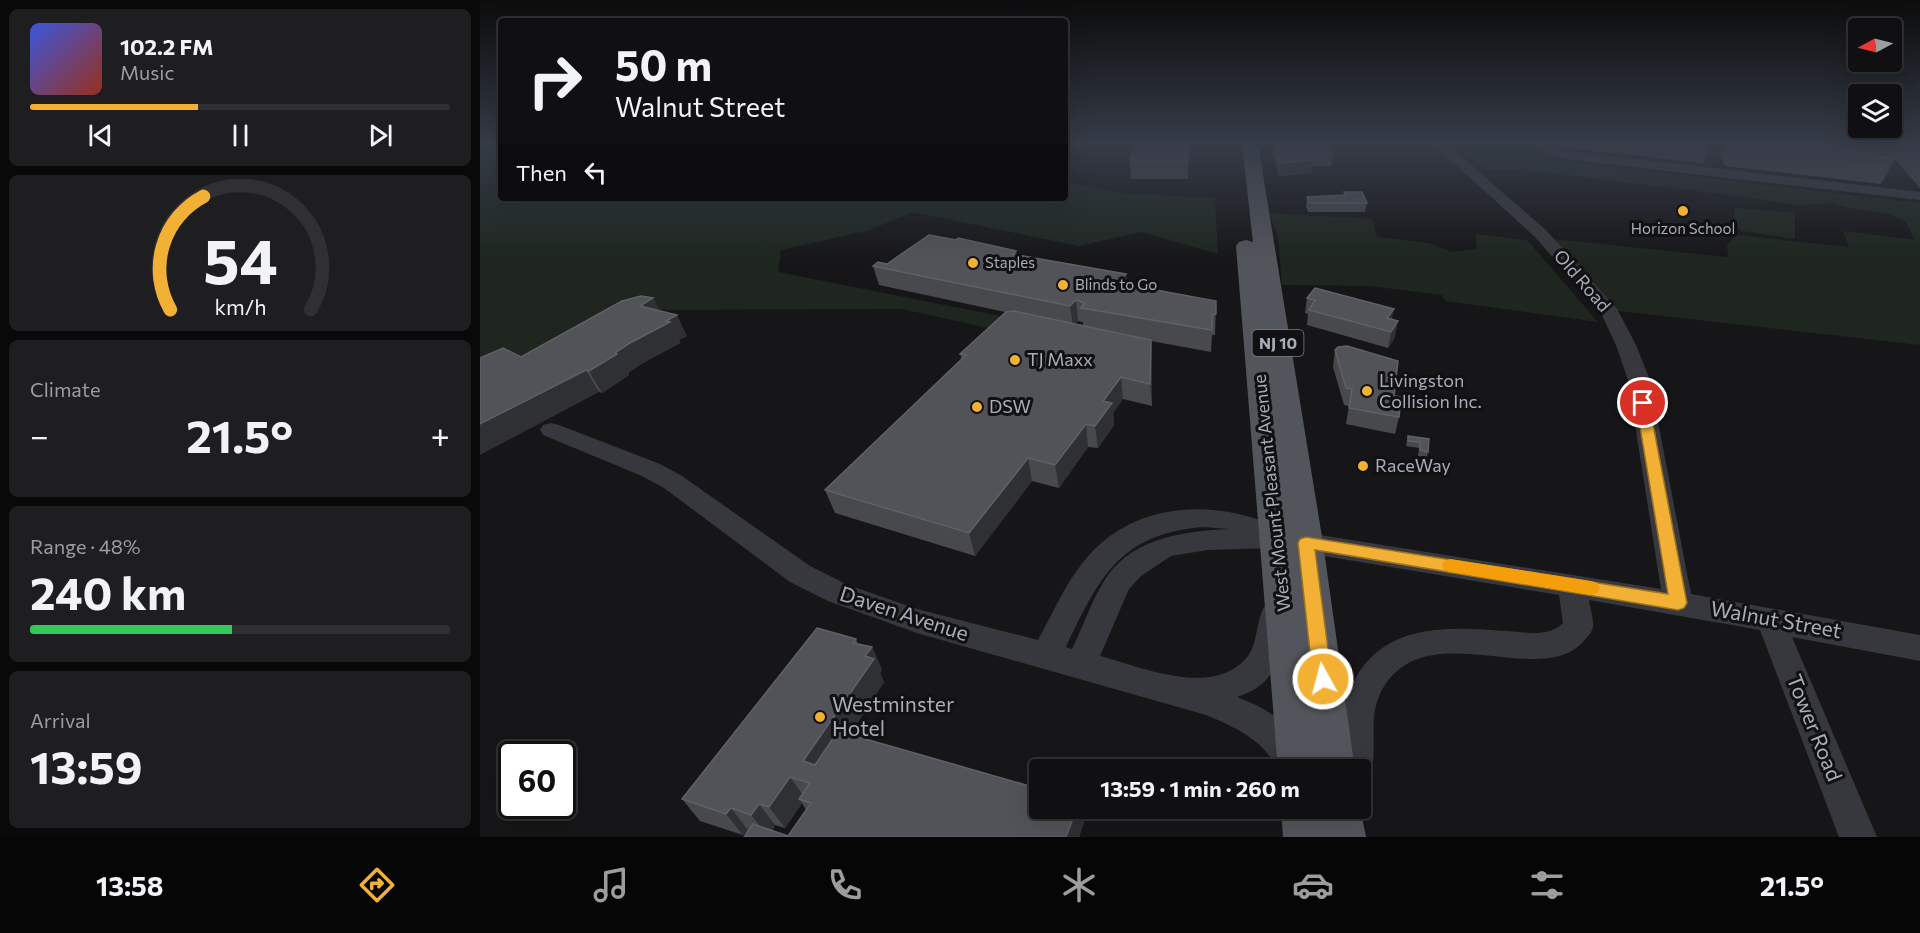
<!DOCTYPE html>
<meta charset="utf-8">
<style>
:root{--surface:#101012;--page:#1e1e20;--text:#f1f3f6;--muted:#9c9d9f;--line:#303032;--accent:#f2b134}
body{margin:0;font-family:Commissioner,sans-serif;background:var(--page);color:var(--text);height:100vh;display:flex;flex-direction:column;font-size:22px;white-space:nowrap}
*{box-sizing:border-box;margin:0}
p{font-size:20px;color:var(--muted)}
.icon{flex:none;width:33px;height:33px;fill:none;stroke:currentColor;stroke-width:2;stroke-linecap:round;stroke-linejoin:round}
.map{position:relative;flex:1;overflow:hidden}
.side{display:flex;flex-direction:column;gap:9px;padding:9px;background:#09090a;width:480px}
.side>*{flex:none}
.top-card{position:absolute;left:18px;top:18px;width:570px;height:183px;border-radius:6px;box-shadow:0 6px 24px #0002,0 0 0 2px var(--line);background:#101012;color:var(--text);overflow:hidden}
.needle{width:39px;rotate:263deg}
.controls{position:absolute;left:1368px;top:18px;display:grid;gap:12px}
.controls a{display:grid;place-items:center;width:54px;height:54px;border-radius:6px;background:var(--surface);box-shadow:0 6px 24px #0002,0 0 0 2px var(--line);font-size:30px}
.speed{position:absolute;left:18px;top:741px;display:flex;gap:12px;font-size:30px;font-weight:700;text-align:center}
.speed>*{display:grid;place-content:center;width:78px;height:78px;border-radius:50%;background:var(--surface);box-shadow:0 6px 24px #0002,0 0 0 2px var(--line);line-height:1}
.speed .limit{border:3px solid #111;border-radius:9px;background:#fff;color:#111}
.pin{position:absolute;display:grid;place-items:center;width:51px;height:51px;color:#fff;margin:-26px;border:3px solid #fff;border-radius:50%;box-shadow:0 2px 6px #0007}
.me{position:absolute;width:66px;margin:-33px;rotate:353deg;stroke-linejoin:round;filter:drop-shadow(0 0 4px #0008)}
.turn{display:flex;align-items:center;gap:21px;height:126px;padding:0 18px;font-size:27px}
.turn .icon{width:78px;height:78px;stroke-width:2.5}
.turn b{display:block;font-size:42px;line-height:51px}
.then{display:flex;align-items:center;height:57px;padding:0 18px;background:#0003;gap:12px;font-size:22px}
.big{font-size:45px;font-weight:700;line-height:1.1}
.side .tile{flex:1;display:flex;flex-direction:column;justify-content:center;gap:9px;min-width:0;padding:0 21px;border-radius:9px;background:var(--page)}
.side .dial{align-items:center;gap:0}
.dial svg{height:156px;overflow:visible;fill:none;stroke:var(--line);stroke-width:7;stroke-linecap:round;text-anchor:middle}
.dial text{fill:var(--text);stroke:none}
.song{display:flex;align-items:center;gap:18px}
.cover{width:72px;height:72px;border-radius:9px;background:linear-gradient(135deg,hsl(230 70% 55%),hsl(10 70% 35%))}
.played{height:6px;border-radius:3px;background:linear-gradient(90deg,var(--accent) 40%,var(--line) 40%)}
.keys{display:flex;justify-content:space-around;direction:ltr}
.heat{display:flex;justify-content:space-between;align-items:center;font-size:33px;direction:ltr}
.charge{height:9px;border-radius:4px;background:linear-gradient(90deg,#34c759 48%,var(--line) 0)}
.trip{position:absolute;left:549px;top:759px;width:342px;height:60px;border-radius:6px;background:var(--surface);box-shadow:0 6px 24px #0002,0 0 0 2px var(--line);font-weight:700;line-height:60px;text-align:center}
.menu{display:flex;height:96px;justify-content:space-around;align-items:center;background:#060607;color:var(--muted)}
.menu .icon{width:42px;height:42px}
.menu .active{color:var(--accent)}
.menu b{font-size:27px;color:var(--text)}
main{display:flex;flex:1;min-height:0}
.map>svg:first-child{display:block}
.green{fill:#1e261f}
.lines{fill:none;stroke-linecap:round;stroke-linejoin:round}
.minor{fill:#37383d;fill-rule:evenodd}
.major{fill:#53555c;fill-rule:evenodd}
.wall{fill:#47494d;fill-rule:evenodd}
.shaded-wall{fill:#2f3033}
.building{fill:#525359;stroke:#5f6168;stroke-width:1.5}
.route{fill:#f2b134;stroke:#9d7322;stroke-width:1.5}
.slow{fill:#f59e0b}
.poi-dot{fill:#f2b134;stroke:#111113;stroke-width:2}
.labels{text-anchor:middle;stroke-width:6;stroke-linejoin:round;paint-order:stroke}
.far-poi-label{font-size:15px;fill:#a8adb8;stroke:#111113;text-anchor:start}
.shield{fill:#111113;stroke:#7b7e86;stroke-width:1.5}
.shield-label{font-size:16px;font-weight:bold;fill:#a8adb8}
.street-label{font-size:18px;fill:#a8adb8;stroke:#111113}
.poi-label{font-size:18px;fill:#a8adb8;stroke:#111113;text-anchor:start}
.near-street-label{font-size:21px;fill:#a8adb8;stroke:#111113}
.near-poi-label{font-size:21px;fill:#a8adb8;stroke:#111113;text-anchor:start}
</style>
<main>
<section class="side">
<div class="tile">
<div class="song"><i class="cover"></i><div><b>102.2 FM</b><p>Music</p></div></div>
<div class="played"></div>
<div class="keys"><svg class="icon" aria-label="previous" viewBox="0 0 24 24"><path d="M18 5L8 12l10 7zM5 5v14"/></svg><svg class="icon" aria-label="pause" viewBox="0 0 24 24"><path d="M8 5v14M16 5v14"/></svg><svg class="icon" aria-label="next" viewBox="0 0 24 24"><path d="M6 5l10 7-10 7zM19 5v14"/></svg></div>
</div>
<div class="tile dial"><svg viewBox="0 0 100 80">
<path d="M14 69A42 42 0 1 1 86 69"/>
<path d="M14 69A42 42 0 0 1 31 11" stroke="#f2b134"/>
<text x="50" y="56" font-size="32" font-weight="700">54</text>
<text x="50" y="72" font-size="11">km/h</text>
</svg></div>
<div class="tile"><p>Climate</p>
<div class="heat"><a>−</a><b class="big">21.5°</b><a>+</a></div>
</div>
<div class="tile"><p>Range · 48%</p><b class="big">240 km</b><div class="charge"></div></div>
<div class="tile"><p>Arrival</p><b class="big">13:59</b></div>
</section>
<div class="map">
<svg width="1440" height="837" viewBox="0 0 1440 837">
<rect width="100%" height="100%" fill="#161618"/>
<path class="green" d="M0,144H21V198H585V182L641,193L735,198L738,254L662,232L599,246L432,212L390,230L301,250L298,272L520,316L508,328L422,309L165,310L70,352L21,358L0,366Z
M982,152L1034,153L1062,159L1440,203V345L1138,311L1073,239L1248,257L1247,245L1257,235L1369,247L1363,231L1435,240L1426,222L1406,213L1363,207L1354,203L1316,205L1242,194L1041,170H1007Z
M1255,208L1315,213V239L1261,231L1254,223Z
M789,213L892,219L897,237L949,243L972,252L997,249L996,234L1047,240L1118,322L965,301L962,295L889,286L802,285L798,237Z"/>
<g class="lines">
<path class="minor" d="M953,144H967L1066,230L1137,309L1156,345L1170,380L1211,594L1440,635V661L1312,637L1397,837H1359L1280,630L1109,600C1110,608 1114,619 1113,627C1112,633 1106,638 1103,642C1062,687 959,622 911,677C880,713 903,748 888,782L880,785V770H859C859,754 857,739 859,723C860,713 865,703 869,693C895,623 964,626 1026,631C1045,632 1068,638 1083,623L1079,595L796,548L728,550L691,556L661,576L649,589L620,656C662,667 734,699 768,656C778,642 776,622 784,607L794,604L804,607C815,629 800,667 783,683C775,690 766,694 757,697C794,711 815,727 830,763L827,770H798C784,740 755,727 726,715L437,633L348,601L310,582L184,488L162,476L63,435L60,430L63,425L71,423L79,425L180,464L202,476L330,566L368,585L437,609L558,640C573,613 585,584 604,561C653,500 737,498 802,529L1181,589L1148,380L1136,345L1120,311L1054,236ZM723,527L749,529C706,531 656,537 628,575C613,596 604,625 592,649L586,647C619,578 639,534 723,527Z
M1061,144H1073L1086,151L1440,192V200L1083,159L1062,150Z
M1370,144H1411L1440,147V155L1376,148Z"/>
<path class="major" d="M762,144H778L843,543L875,770H798L756,246L759,242L766,240L773,242Z
M880,807L886,837H803L801,808Z"/>
</g>
<path class="wall" d="M709,144L708,179H651L650,162Z
M794,144H850L853,153L851,166H832V173L799,176L793,155Z
M1078,144H1231L1223,163L1078,147Z
M1244,144H1379L1410,153L1415,144H1440V188L1413,157L1415,159L1401,184L1245,166L1240,154Z
M864,192L887,203L885,212H828L826,206L827,197L864,195Z
M536,251L537,255L646,274L647,284L736,301L735,335H732L731,352L671,341L672,361V406L643,399L633,413L634,425L618,448L608,447L579,488L552,481L495,556L355,513L345,490L482,360L480,354L525,312L399,285L393,266ZM598,321L603,322V326L595,324Z
M173,298L179,310L207,336L199,340L200,343L161,364L148,373L149,375L122,393L41,357Z
M827,298L912,320L915,337L908,348L827,325L828,314L825,313Z
M855,350L914,396L919,417L915,434L866,424L869,406L864,405L853,367Z
M928,436L949,439L948,452L947,457L938,456L939,448L926,446Z
M376,639L378,644L392,647L402,670L400,673L404,682L370,734L604,822L599,837H264L269,830H268L263,835L220,821L202,799ZM322,803L326,810L308,836L292,831L295,825L305,828Z"/>
<path class="shaded-wall" d="M833,160L832,173L799,176L800,163Z
M646,274L647,294L638,283Z
M173,298L183,319L160,306Z
M596,300L598,321L593,326L590,306Z
M914,309L911,324L907,318Z
M197,315L207,336L199,340L200,343L161,364L148,373L149,375L122,393L109,371L150,343Z
M918,321L915,337L908,348L911,332Z
M671,340L672,361V406L670,384Z
M106,370L119,392L0,455V424Z
M641,377L643,399L633,413L634,425L618,448L615,426L623,401Z
M606,424L608,447L579,488L575,465Z
M548,458L552,481L495,556L489,533Z
M392,647L402,670L400,673L404,682L337,783L323,761L385,656Z
M310,777L325,798L319,799L322,803L305,828L289,807Z
M279,804L295,825L288,836L271,815Z
M251,808L268,830L263,835L246,814Z
M597,808H601L604,822L599,837H586Z"/>
<path class="building" d="M654,144H708V162H650Z
M795,144H850L853,153H831L833,160L800,163Z
M1271,144H1379L1404,146L1415,159Z
M864,192H882L887,203H829L827,197L865,195Z
M449,235L476,240L478,238L536,251L532,254L646,274L638,283L736,301V314L732,315V330L601,308L605,303L596,300L590,306L393,266L398,262L407,264Z
M835,288L914,309L907,318L918,321L911,332L829,310L835,300L827,298Z
M161,296L173,298L160,306L197,315L186,321L190,322L150,343L135,353L137,354L109,371L106,370L0,424V358L23,348L41,357L142,301Z
M534,311L671,340L670,384L641,377L623,401L632,403L615,426L606,424L575,465L548,458L489,533L345,490L486,355L480,354L526,312Z
M867,346L918,361L914,396L921,397L919,417L869,408L872,389L866,388L855,350L858,347Z
M928,436L949,439L948,452L940,450V442L928,441Z
M337,628L376,639L373,643L392,647L385,656L394,659L323,761L335,765L358,731L560,789V808H597L586,837H264L273,824L308,836L331,803L319,799L330,783L310,777L289,807L279,804L271,815L251,808L246,814L202,799Z"/>
<linearGradient id="sky" x2="0" y2="1"><stop stop-color="#0c0c0d"/><stop offset="0.55" stop-color="#363c48"/><stop offset="1" stop-color="#363c48" stop-opacity="0"/></linearGradient>
<rect width="1440" height="261" fill="url(#sky)"/>
<path class="route" d="M1163,399L1169,403L1207,603L1204,608L1198,610L835,550L852,679L849,685L843,687L836,685L833,679L818,543L820,539L826,537L1188,594L1156,403Z"/>
<path class="slow" d="M970,559L1111,581L1117,583L1120,588L1117,593L1111,595L970,572L964,570L962,566L964,561Z"/>
<g class="poi-dot">
<circle cx="1203" cy="211" r="6"/>
<circle cx="493" cy="263" r="6"/>
<circle cx="583" cy="285" r="6"/>
<circle cx="535" cy="360" r="6"/>
<circle cx="887" cy="391" r="6"/>
<circle cx="497" cy="407" r="6"/>
<circle cx="883" cy="466" r="6"/>
<circle cx="340" cy="717" r="6"/>
</g>
<g class="labels">
<g class="far-poi-label">
<text x="1203" y="234" text-anchor="middle">Horizon School</text>
<text x="505" y="268">Staples</text>
<text x="595" y="290">Blinds to Go</text>
</g>
<rect class="shield" x="772.5" y="330" width="51" height="26" rx="4.5"/>
<g class="shield-label">
<text x="798" y="349">NJ 10</text>
</g>
<g class="street-label">
<text transform="translate(1102 281) rotate(49)" y="6">Old Road</text>
<text transform="translate(792 493) rotate(-96)" y="6">West Mount Pleasant Avenue</text>
</g>
<g class="poi-label">
<text x="547" y="366">TJ Maxx</text>
<text x="899" y="387">Livingston<tspan x="899" dy="21">Collision Inc.</tspan></text>
<text x="509" y="413">DSW</text>
<text x="895" y="472">RaceWay</text>
</g>
<g class="near-street-label">
<text transform="translate(424 614) rotate(18)" y="7">Daven Avenue</text>
<text transform="translate(1296 620) rotate(10)" y="7">Walnut Street</text>
<text transform="translate(1334 728) rotate(68)" y="7">Tower Road</text>
</g>
<g class="near-poi-label">
<text x="352" y="712">Westminster<tspan x="352" dy="24">Hotel</tspan></text>
</g>
</g>
</svg>
<div class="controls">
<a><svg class="needle" viewBox="-14 -14 28 28"><path d="M0-13l5 13h-10z" fill="#e53935"/><path d="M0 13l5-13h-10z" fill="#9c9d9f"/></svg></a>
<a><svg class="icon" aria-label="layers" viewBox="0 0 24 24"><path d="M12 4l9 5-9 5-9-5zM3 14l9 5 9-5"/></svg></a>
</div>
<div class="speed"><div class="limit">60</div></div>
<div class="pin" style="left:1163px;top:403px;background:#d93025"><svg class="icon" aria-label="arrive" viewBox="0 0 24 24"><path d="M6 21V4h12l-3 4 3 4H6"/></svg></div>
<svg class="me" style="left:843px;top:679px" viewBox="-20 -20 40 40"><circle r="17" fill="#f2b134" stroke="#fff" stroke-width="3"/><path d="M0-11L8 9 0 5-8 9z" fill="#fff"/></svg>
<div class="trip">13:59 · 1 min · 260 m</div>
<div class="top-card">
<div class="turn"><svg class="icon" aria-label="right" viewBox="0 0 24 24"><path d="M7 20v-9h11M14 6l5 5-5 5"/></svg><div><b>50 m</b>Walnut Street</div></div>
<div class="then">Then<svg class="icon" aria-label="left" viewBox="0 0 24 24"><path d="M17 20v-9H6M10 6l-5 5 5 5"/></svg></div>
</div>
</div>
</main>
<nav class="menu">
<b>13:58</b>
<svg class="icon active" aria-label="directions" viewBox="0 0 24 24"><path d="M12 3l9 9-9 9-9-9zM9 14v-3h6M13 9l2 2-2 2"/></svg>
<svg class="icon" aria-label="music" viewBox="0 0 24 24"><path d="M9 18V5l10-2v13"/><circle cx="6" cy="18" r="3"/><circle cx="16" cy="16" r="3"/></svg>
<svg class="icon" aria-label="phone" viewBox="0 0 24 24"><path d="M5 4h4l2 5-3 2q2 4 5 5l2-3 5 2v4C11 20 4 13 5 4z"/></svg>
<svg class="icon" aria-label="climate" viewBox="0 0 24 24"><path d="M12 3v18M4 7l16 10M4 17L20 7"/></svg>
<svg class="icon" aria-label="car" viewBox="0 0 24 24"><path d="M5 17H2v-5l4-1 3-4h7l3 4 3 1v5h-3M9 17h6M6 11h13"/><circle cx="7" cy="17" r="2"/><circle cx="17" cy="17" r="2"/></svg>
<svg class="icon" aria-label="filters" viewBox="0 0 24 24"><path d="M4 7h16M4 17h16"/><circle cx="9" cy="7" r="2"/><circle cx="15" cy="17" r="2"/></svg>
<b>21.5°</b>
</nav>
